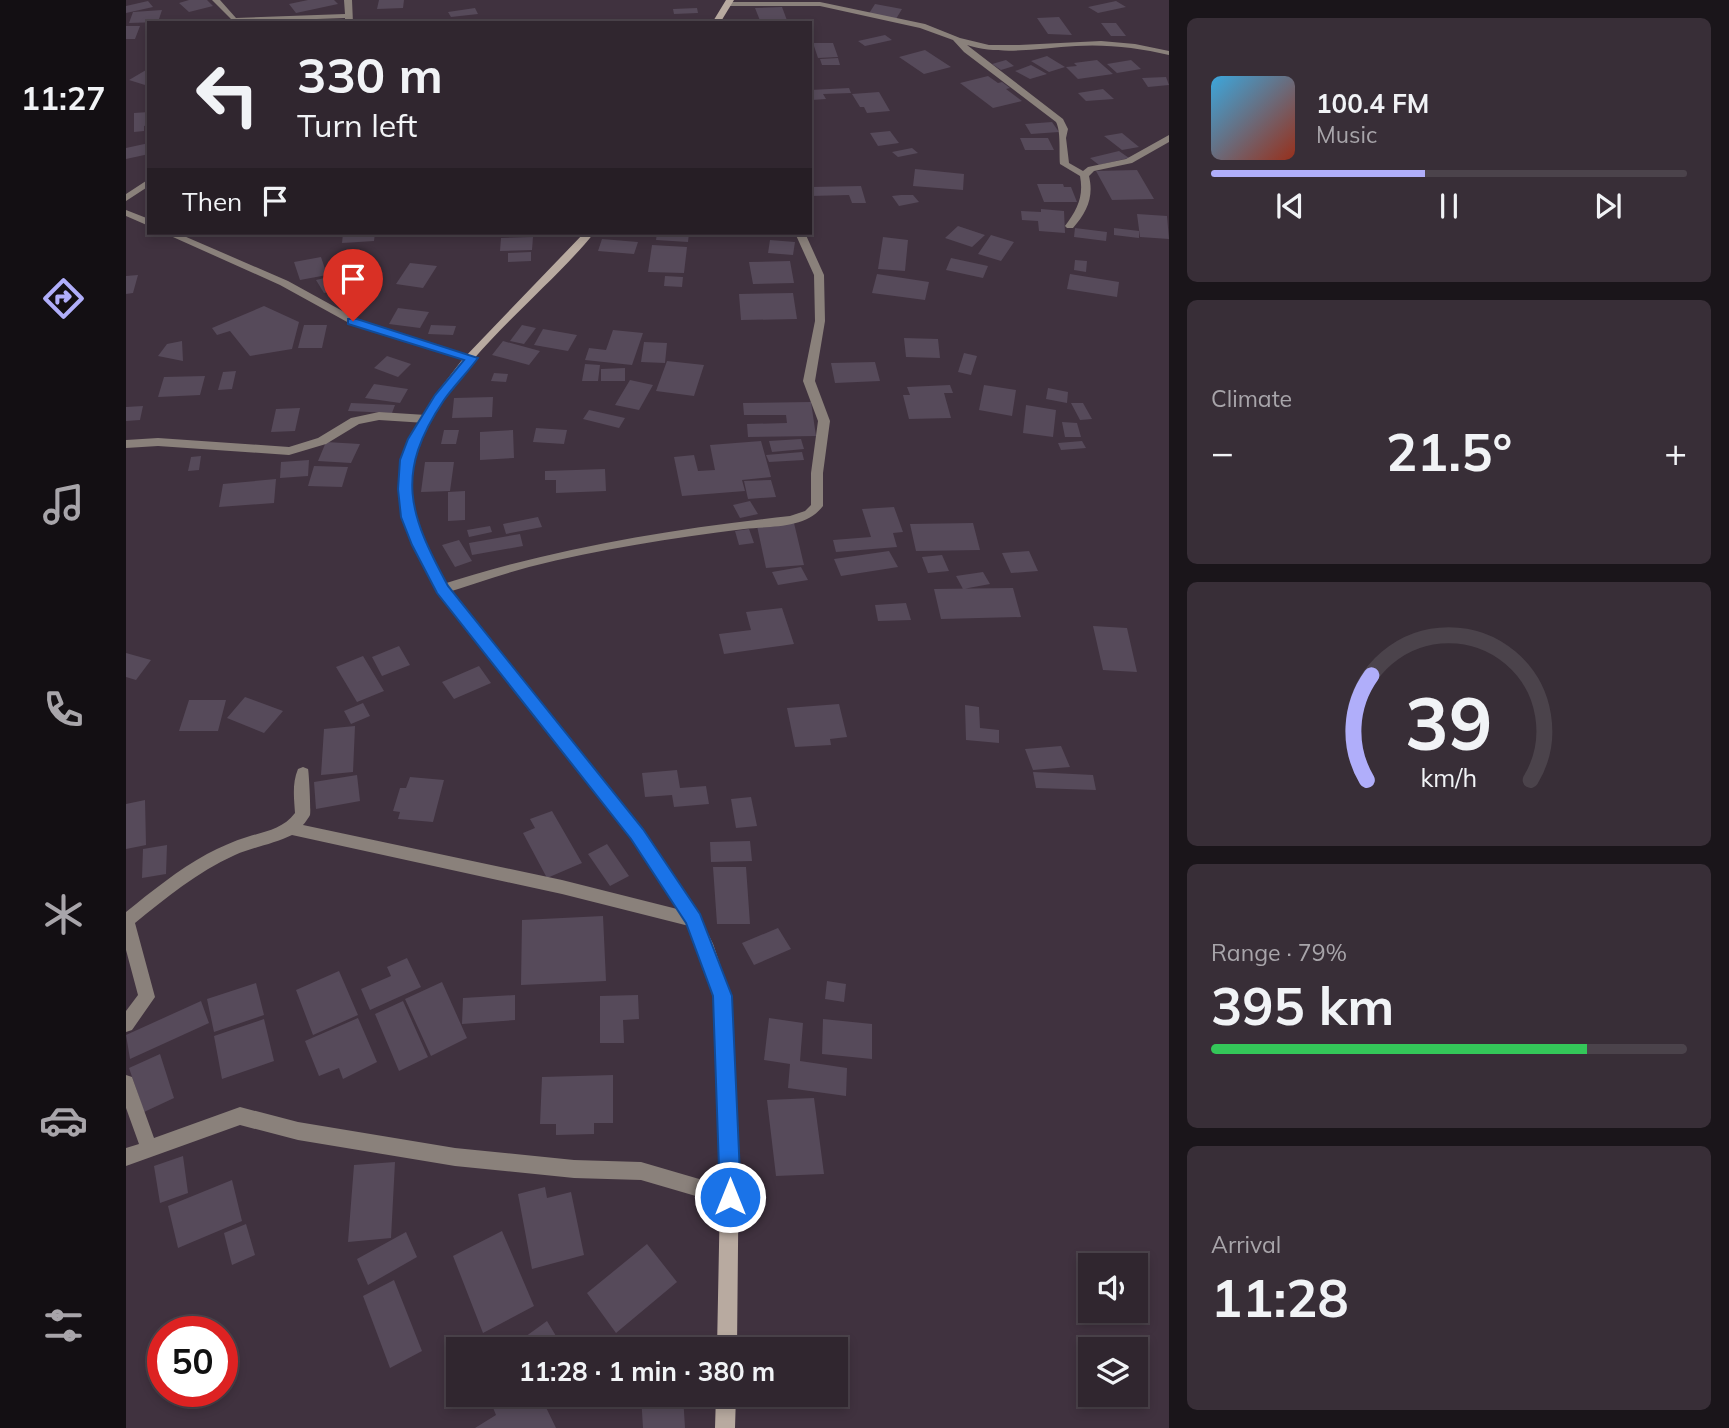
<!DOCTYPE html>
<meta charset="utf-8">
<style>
:root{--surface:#30262f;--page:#382e37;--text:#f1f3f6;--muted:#a8a5aa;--line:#4b434b;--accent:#b0aefa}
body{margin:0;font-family:Mulish,sans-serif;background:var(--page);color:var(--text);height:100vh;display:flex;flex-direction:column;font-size:26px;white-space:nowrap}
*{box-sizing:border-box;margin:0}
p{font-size:23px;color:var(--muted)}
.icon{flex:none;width:38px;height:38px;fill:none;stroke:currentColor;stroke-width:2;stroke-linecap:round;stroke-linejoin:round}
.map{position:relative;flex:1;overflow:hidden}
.panel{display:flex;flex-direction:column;gap:18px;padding:18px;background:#1a151a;width:560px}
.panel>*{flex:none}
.top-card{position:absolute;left:21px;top:21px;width:665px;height:214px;border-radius:0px;box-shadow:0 4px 10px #0003,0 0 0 2px var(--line);background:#30262f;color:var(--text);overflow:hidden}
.fabs{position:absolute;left:952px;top:1253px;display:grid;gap:14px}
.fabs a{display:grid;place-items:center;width:70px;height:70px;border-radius:0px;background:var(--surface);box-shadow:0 4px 10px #0003,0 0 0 2px var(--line);font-size:35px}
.speed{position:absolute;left:21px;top:1316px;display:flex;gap:14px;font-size:35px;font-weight:700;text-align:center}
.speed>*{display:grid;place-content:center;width:91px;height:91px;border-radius:50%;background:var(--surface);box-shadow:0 4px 10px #0003,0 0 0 2px var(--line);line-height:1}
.speed .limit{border:10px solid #d22;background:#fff;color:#111}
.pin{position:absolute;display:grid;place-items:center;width:60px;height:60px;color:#fff;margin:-72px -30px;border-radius:50% 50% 50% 0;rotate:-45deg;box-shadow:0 0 7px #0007}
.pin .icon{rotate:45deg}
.me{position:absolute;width:77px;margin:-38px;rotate:0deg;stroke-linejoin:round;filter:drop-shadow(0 0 5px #0008)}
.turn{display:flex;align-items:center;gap:24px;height:147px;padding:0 35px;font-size:32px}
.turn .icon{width:91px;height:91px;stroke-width:2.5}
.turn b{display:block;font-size:49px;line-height:60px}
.then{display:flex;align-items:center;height:66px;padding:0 35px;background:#0003;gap:14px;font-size:26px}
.big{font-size:52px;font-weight:700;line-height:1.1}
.panel .tile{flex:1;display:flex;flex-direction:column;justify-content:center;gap:10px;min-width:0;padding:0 24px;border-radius:10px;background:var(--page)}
.panel .dial{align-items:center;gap:0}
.dial svg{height:182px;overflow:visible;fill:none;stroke:var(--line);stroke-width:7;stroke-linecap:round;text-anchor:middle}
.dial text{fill:var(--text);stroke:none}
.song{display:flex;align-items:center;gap:21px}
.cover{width:84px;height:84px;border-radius:10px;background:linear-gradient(135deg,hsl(200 70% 55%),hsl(10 70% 35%))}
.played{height:7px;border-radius:4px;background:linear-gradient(90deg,var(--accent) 45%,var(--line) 45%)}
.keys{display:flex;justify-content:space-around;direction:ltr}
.heat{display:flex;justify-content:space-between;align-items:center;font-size:38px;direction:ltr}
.charge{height:10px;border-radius:5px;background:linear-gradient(90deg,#34c759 79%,var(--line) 0)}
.trip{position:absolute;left:320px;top:1337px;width:402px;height:70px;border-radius:0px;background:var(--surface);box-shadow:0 4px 10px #0003,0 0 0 2px var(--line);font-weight:700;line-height:70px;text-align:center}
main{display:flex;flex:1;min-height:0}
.tab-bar{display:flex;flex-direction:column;width:126px;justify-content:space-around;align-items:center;background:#130f13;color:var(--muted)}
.tab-bar .icon{width:49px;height:49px}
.tab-bar .on{color:var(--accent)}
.tab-bar b{font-size:32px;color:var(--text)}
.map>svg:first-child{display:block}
.building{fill:#564a5a}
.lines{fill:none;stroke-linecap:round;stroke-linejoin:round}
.street{fill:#8a817b;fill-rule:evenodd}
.secondary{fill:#b8aaa0;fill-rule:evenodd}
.route{fill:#1a73e8;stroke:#114b97;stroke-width:2}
</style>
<main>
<nav class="tab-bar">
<b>11:27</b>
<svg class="icon on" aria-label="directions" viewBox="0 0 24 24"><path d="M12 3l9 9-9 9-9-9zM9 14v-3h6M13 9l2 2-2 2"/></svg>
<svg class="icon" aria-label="music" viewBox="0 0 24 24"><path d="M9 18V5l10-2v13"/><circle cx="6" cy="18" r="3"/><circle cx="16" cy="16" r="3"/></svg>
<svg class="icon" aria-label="phone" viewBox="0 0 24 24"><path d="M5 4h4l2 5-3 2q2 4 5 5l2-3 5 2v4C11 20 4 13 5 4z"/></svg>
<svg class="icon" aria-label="climate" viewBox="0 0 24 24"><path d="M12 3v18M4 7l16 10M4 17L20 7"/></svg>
<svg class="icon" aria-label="car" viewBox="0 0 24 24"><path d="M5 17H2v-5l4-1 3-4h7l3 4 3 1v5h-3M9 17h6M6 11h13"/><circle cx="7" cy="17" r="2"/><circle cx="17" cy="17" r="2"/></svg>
<svg class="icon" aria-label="filters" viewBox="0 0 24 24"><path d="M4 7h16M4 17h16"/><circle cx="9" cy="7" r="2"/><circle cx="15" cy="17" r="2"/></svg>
</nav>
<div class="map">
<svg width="1043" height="1428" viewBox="0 0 1043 1428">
<rect width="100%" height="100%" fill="#40323f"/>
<path class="building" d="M63,0H81L87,6L63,12L53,3Z
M182,0H208L212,4L170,13L163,4Z
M253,0H278L277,8L251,9Z
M22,1L27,7L0,13V6Z
M990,1L1000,7L972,13L962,7Z
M749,4L776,9L770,19L742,15Z
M656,7L662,23H635L629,8Z
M349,8L352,14L325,17L322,12Z
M571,8L572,13L548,14L547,9Z
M36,10L32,22L3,23L7,12Z
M933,17L946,35L922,34L911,18Z
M975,23H990L1000,36H985Z
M0,26H14L9,39H0Z
M759,35L766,40L739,46L732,41Z
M687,43H707L712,57L692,58Z
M799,50L825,67L798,74L773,57Z
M921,56L939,67L923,72L905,61Z
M712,58L714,65H696L694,59Z
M880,60L888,66L875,70L866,64Z
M971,60L987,74L952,79L940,67L951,66L948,63Z
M1005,60L1015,69L991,73L981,64Z
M905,65L921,74L904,79L889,71Z
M20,70L23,71V82L19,85L3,80Z
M862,76L872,83L876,82L884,88L880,89L896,101L867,108L834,83Z
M1040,77L1043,85L1022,87L1016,78Z
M723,88L725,93L697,94L700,99L686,100L684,96V90Z
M977,89L988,99L960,101L952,93Z
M753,92L764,111L741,113L738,107H734L726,94Z
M23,112V125L18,126V131L8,132V113Z
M926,122L933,132L905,134L899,124Z
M764,131L773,143L752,146L744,133Z
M996,133L1013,147L996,150L978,136Z
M894,138H922L928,150H899Z
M23,143V154L0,159V148Z
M786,148L792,153L772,157L766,152Z
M993,151L1003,158L973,165L964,158Z
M789,169L838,174L837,190L787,186Z
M1011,170L1028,199L986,200L970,171Z
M911,184H937L938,187H945L951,202H918Z
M735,186L740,203H726L723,195L684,196V187Z
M775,195H787L793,202L773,206L766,196Z
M915,209L938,211L939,233L913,231L912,221L896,220L895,211L915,212Z
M1011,214L1041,216L1043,239L1014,237Z
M832,226L859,235L846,247L819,238Z
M949,228L981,232L980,241L948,237Z
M988,228L1013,231V238L988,235Z
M217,233H249L248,241L216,243Z
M531,233H563L562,242L530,240Z
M865,235L888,242L875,261L852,254Z
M407,237L406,250L374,251L375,238Z
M757,237L782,240L779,271L752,269Z
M476,239L512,242L508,254L472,251Z
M644,240L669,242L667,255L642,253Z
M526,245L561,247L558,273L522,272Z
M405,252V261L382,262V253Z
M195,257L201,275L174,280L168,262Z
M825,258L862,266L857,278L820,270Z
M949,260L961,261L960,272L948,270Z
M664,261L668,283L627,284L623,262Z
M284,263L311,266L297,288L270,284Z
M215,274L223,287L198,293L190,280Z
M751,274L803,282L799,300L746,293Z
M944,274L993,282L991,297L941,289Z
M12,275L7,293L0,294V276Z
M539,276L557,277L556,287L538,286Z
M667,293L671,319L615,320L613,294Z
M138,306L173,322L166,349L124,356L104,331L91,335L86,328Z
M272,308L303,312L294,328L263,324Z
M178,325H201L196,348H172Z
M305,325L330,326L327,335L302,334Z
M396,325L410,328L398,344L384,341Z
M417,329L451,335L442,351L408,345Z
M487,330L517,333L506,365L459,360L463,348L480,350Z
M778,338L812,339L814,358L780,357Z
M56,341L57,361L32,356L41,344Z
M377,341L414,351L403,365L366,355Z
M518,342L541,343L539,363L515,362Z
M838,353L851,356L845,375L832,372Z
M261,356L285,364L272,377L248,368Z
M541,361L578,365L568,396L530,391Z
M749,362L754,381L709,383L705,363Z
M459,364L474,365L472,381H456Z
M499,368V381H475V369Z
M110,371L106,389L92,390L97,372Z
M368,373L382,374L380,382L365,381Z
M79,376L74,395L32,397L38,377Z
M504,380L527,385L513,410L489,405Z
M248,384L282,389L274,403L239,398Z
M824,385L827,393H818L825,418L783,419L777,395H784L781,387Z
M858,385L890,390L886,416L853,410Z
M922,388L942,392L941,403L920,399Z
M367,397L366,417L326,418L328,398Z
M685,402L690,436L622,437L621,424L661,423L660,415H618L617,403Z
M225,403L269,405L266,413L222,411Z
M945,403H957L966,419L954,420Z
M900,405L930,410L927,437L897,433Z
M17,406L14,420L0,421V407Z
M174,408L169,431L145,432L150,409Z
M463,410L499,418L493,428L457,419Z
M936,422L951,423L955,437H939Z
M410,428L441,430L438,444L407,442Z
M318,430H333L330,444H315Z
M387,430L388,458L354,460V432Z
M675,439L678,449L646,452L643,441Z
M635,441L645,477L616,480L619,491L556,496L548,457L568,455L572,471L589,470L584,445Z
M956,441L960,448L935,450L932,443Z
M200,442L234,444L225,463L192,461Z
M676,452L678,460L643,462L640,455Z
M75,456L73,470L62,471L65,457Z
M183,460L182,476L154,478L155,462Z
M299,462H328L324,491L295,492Z
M188,466L222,467L216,487L182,486Z
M479,469L480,491L430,493V480H419V471Z
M150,479L148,503L93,507L97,484Z
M645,480L650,497L622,499L618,481Z
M339,491V520L322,521V492Z
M624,501L632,514L614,518L607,505Z
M768,507L777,532L767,533L771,547L710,552L707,540L745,537L736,509Z
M412,517L416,527L380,534L377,524Z
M668,523L678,565L640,568L631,526Z
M847,523L854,550L790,551L784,524Z
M364,526L366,532L343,537L341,530Z
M623,529L628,543L613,545L609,531Z
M394,534L397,546L346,555L343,543Z
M333,540L346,561L329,567L316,545Z
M763,551L772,567L715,576L708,559Z
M903,551L912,571L885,573L876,553Z
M816,555L823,571L802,573L796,557Z
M675,567L682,580L652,585L646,572Z
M857,572L864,584L837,589L830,576Z
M887,588L895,617L815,619L808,589Z
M780,603L785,620L752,621L749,605Z
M656,608L668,644L598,654L593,634L625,630L620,612Z
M967,626L1001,628L1011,672L977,670Z
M273,646L284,665L256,676L246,657Z
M0,653L25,660L10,680L0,677Z
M237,656L258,691L231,702L210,667Z
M353,666L365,683L328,699L316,682Z
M119,697L157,711L138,733L101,718Z
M63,700H100L92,731H53Z
M237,703L244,716L225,724L218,711Z
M713,704L721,737L704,739L705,745L669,747L661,708Z
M839,705L853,707L854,728L873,730V743L840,740Z
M229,726L227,772L195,775L198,729Z
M935,746L944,767L907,770L899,749Z
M551,770L554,788L580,786L583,804L548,807L546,795L519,797L516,773Z
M907,772L967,775L970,790L910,788Z
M231,775L234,801L190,809L188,782Z
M284,777L318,780L307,822L272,819L274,812L267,811L274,788H280Z
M625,797L631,826L610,828L605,799Z
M19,800L20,845L0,849V804Z
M426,811L456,863L421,878L397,833L409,828L404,819Z
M624,841L626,861L585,862L584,842Z
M481,844L503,876L484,886L462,854Z
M41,845L40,874L16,878L17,849Z
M587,867H620L624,924H591Z
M477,916L480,981L395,985L396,920Z
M652,928L665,949L628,965L616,943Z
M281,958L295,987L244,1010L235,989L265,976L261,967Z
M213,971L232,1015L187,1035L170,990Z
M701,981L720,984L718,1002L699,999Z
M316,982L341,1038L305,1056L279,999Z
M130,983L138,1015L88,1032L81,999Z
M389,995V1020L336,1024L337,998Z
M512,995L513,1019L497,1020L498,1043H474V996Z
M75,1001L83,1023L4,1059L0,1035Z
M277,1001L302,1057L273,1071L249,1014Z
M232,1018L251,1062L217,1079L213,1068L193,1076L179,1041Z
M643,1018L677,1023L674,1061L721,1068L720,1096L662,1088L664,1064L638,1060Z
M138,1019L148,1061L96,1079L88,1036Z
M697,1019L746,1024V1059L696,1054Z
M34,1054L48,1098L18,1112L3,1068Z
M487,1075V1123H468V1134L430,1135V1124H414L416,1077Z
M688,1098L698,1174L650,1176L641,1100Z
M57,1156L62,1193L34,1203L28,1166Z
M269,1162L265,1238L222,1242L228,1165Z
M106,1180L116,1221L52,1248L42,1206Z
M419,1187L421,1198L445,1192L458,1255L406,1269L392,1194Z
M120,1224L129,1255L106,1265L98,1233Z
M376,1231L408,1306L357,1333L327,1256Z
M280,1232L291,1257L242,1285L231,1259Z
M521,1244L551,1282L490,1333L461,1293Z
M268,1280L296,1351L264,1368L237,1296Z
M421,1321L433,1341L422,1349H397L392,1342Z
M368,1395H414L430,1428H349L370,1415L363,1398Z
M515,1395H557L559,1428H517Z"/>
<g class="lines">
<path class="street" d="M86,0H94L110,18L219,14L218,0H226L227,23H219V18L108,22Z
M602,2H694L799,24L834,38L863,45H893L975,41L1009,44L1043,51V55C1013,48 981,44 950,46C914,48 876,56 841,45L937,119L942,129L940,138L943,163L957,171L962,167L1000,159L1043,135V142L1006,163L968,171L963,176C968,197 961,212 947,228H941L939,226C951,210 958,197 954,176L934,164C933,152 935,131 930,122L838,52L827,40L794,28L694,6H599L598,4Z
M23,179V186L0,201V194Z
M0,210L23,219V226L0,216Z
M38,233H51L162,281L231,319L351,358L350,360H342L223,323L154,285Z
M669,233H679L698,275L699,321L689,381L704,421L697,473V506C680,529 644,526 618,529C546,538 474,549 403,567C373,575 345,585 316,594L311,592L310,589L311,586C427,548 544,529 664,516L679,511L685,505V473L692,421L677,381L689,321L688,275Z
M253,412L300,415L306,419L300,423L253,420L233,424L200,444L163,455L32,446L0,448V440L32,438L163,447L192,438L225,418Z
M177,767L182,769C183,772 185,812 184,815C183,817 179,823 177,825L436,880L567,913L573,915L575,920L573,925L567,927L436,894L166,835C148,844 127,847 109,855C71,872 40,898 9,923L29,997L6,1030L0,1032V1011L12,995L0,950V912C26,891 52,870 81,854C94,847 108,841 121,837C140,831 157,829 169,813C168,798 166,783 172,769Z
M0,1075L6,1077L28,1138L114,1107L172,1122L329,1148L448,1160L515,1162L604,1188L610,1191L613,1197L610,1203L604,1206L515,1180L448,1178L329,1166L172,1140L114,1125L0,1166V1148L13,1144L0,1108Z"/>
<path class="secondary" d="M600,0H608L594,23H586Z
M458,233H468C405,312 263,403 289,519C294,543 309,565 321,586L516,830L573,915L587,944L605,996L613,1144L611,1349H591L595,1144L589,996L571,945L561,925L506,838L311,592L286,545L276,517L274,477L285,437L306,399L336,360Z
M590,1395H610L609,1428H589Z"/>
</g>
<path class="route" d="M222,319H231L352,358C341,373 328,386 318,400C268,474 283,514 322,586L517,829L574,914L606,996L615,1197L612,1204L604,1207L597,1204L594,1197L587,996L560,923L505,839L311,593L286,545L275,517L272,489L274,460L282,439L309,395L338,360L222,324Z"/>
</svg>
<div class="fabs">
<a><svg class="icon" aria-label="sound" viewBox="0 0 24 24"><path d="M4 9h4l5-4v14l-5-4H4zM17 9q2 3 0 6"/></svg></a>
<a><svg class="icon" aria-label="layers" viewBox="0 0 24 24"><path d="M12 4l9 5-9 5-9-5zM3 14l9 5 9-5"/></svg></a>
</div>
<div class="speed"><div class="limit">50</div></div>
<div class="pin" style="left:227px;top:321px;background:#d93025"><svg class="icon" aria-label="arrive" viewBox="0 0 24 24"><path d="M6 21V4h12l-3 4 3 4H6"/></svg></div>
<svg class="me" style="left:604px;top:1197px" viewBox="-20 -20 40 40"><circle r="17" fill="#1a73e8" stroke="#fff" stroke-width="3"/><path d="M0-11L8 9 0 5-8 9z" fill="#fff"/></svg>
<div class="trip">11:28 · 1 min · 380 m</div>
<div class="top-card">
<div class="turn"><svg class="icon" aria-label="left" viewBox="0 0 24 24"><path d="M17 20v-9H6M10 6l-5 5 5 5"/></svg><div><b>330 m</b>Turn left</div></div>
<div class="then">Then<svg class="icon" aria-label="arrive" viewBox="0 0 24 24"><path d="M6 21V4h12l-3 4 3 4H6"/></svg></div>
</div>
</div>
<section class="panel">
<div class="tile">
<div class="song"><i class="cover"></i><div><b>100.4 FM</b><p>Music</p></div></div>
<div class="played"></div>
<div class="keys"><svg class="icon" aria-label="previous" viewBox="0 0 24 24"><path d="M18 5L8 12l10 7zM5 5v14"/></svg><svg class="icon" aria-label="pause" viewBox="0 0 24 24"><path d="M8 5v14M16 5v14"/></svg><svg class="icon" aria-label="next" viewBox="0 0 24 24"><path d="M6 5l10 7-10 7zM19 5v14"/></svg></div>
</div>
<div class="tile"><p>Climate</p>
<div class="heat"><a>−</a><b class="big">21.5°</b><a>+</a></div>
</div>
<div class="tile dial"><svg viewBox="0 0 100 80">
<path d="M14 69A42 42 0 1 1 86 69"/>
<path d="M14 69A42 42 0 0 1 16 23" stroke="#b0aefa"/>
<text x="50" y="56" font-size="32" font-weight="700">39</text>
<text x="50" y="72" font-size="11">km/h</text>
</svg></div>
<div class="tile"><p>Range · 79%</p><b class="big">395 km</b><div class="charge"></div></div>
<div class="tile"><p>Arrival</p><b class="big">11:28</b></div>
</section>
</main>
